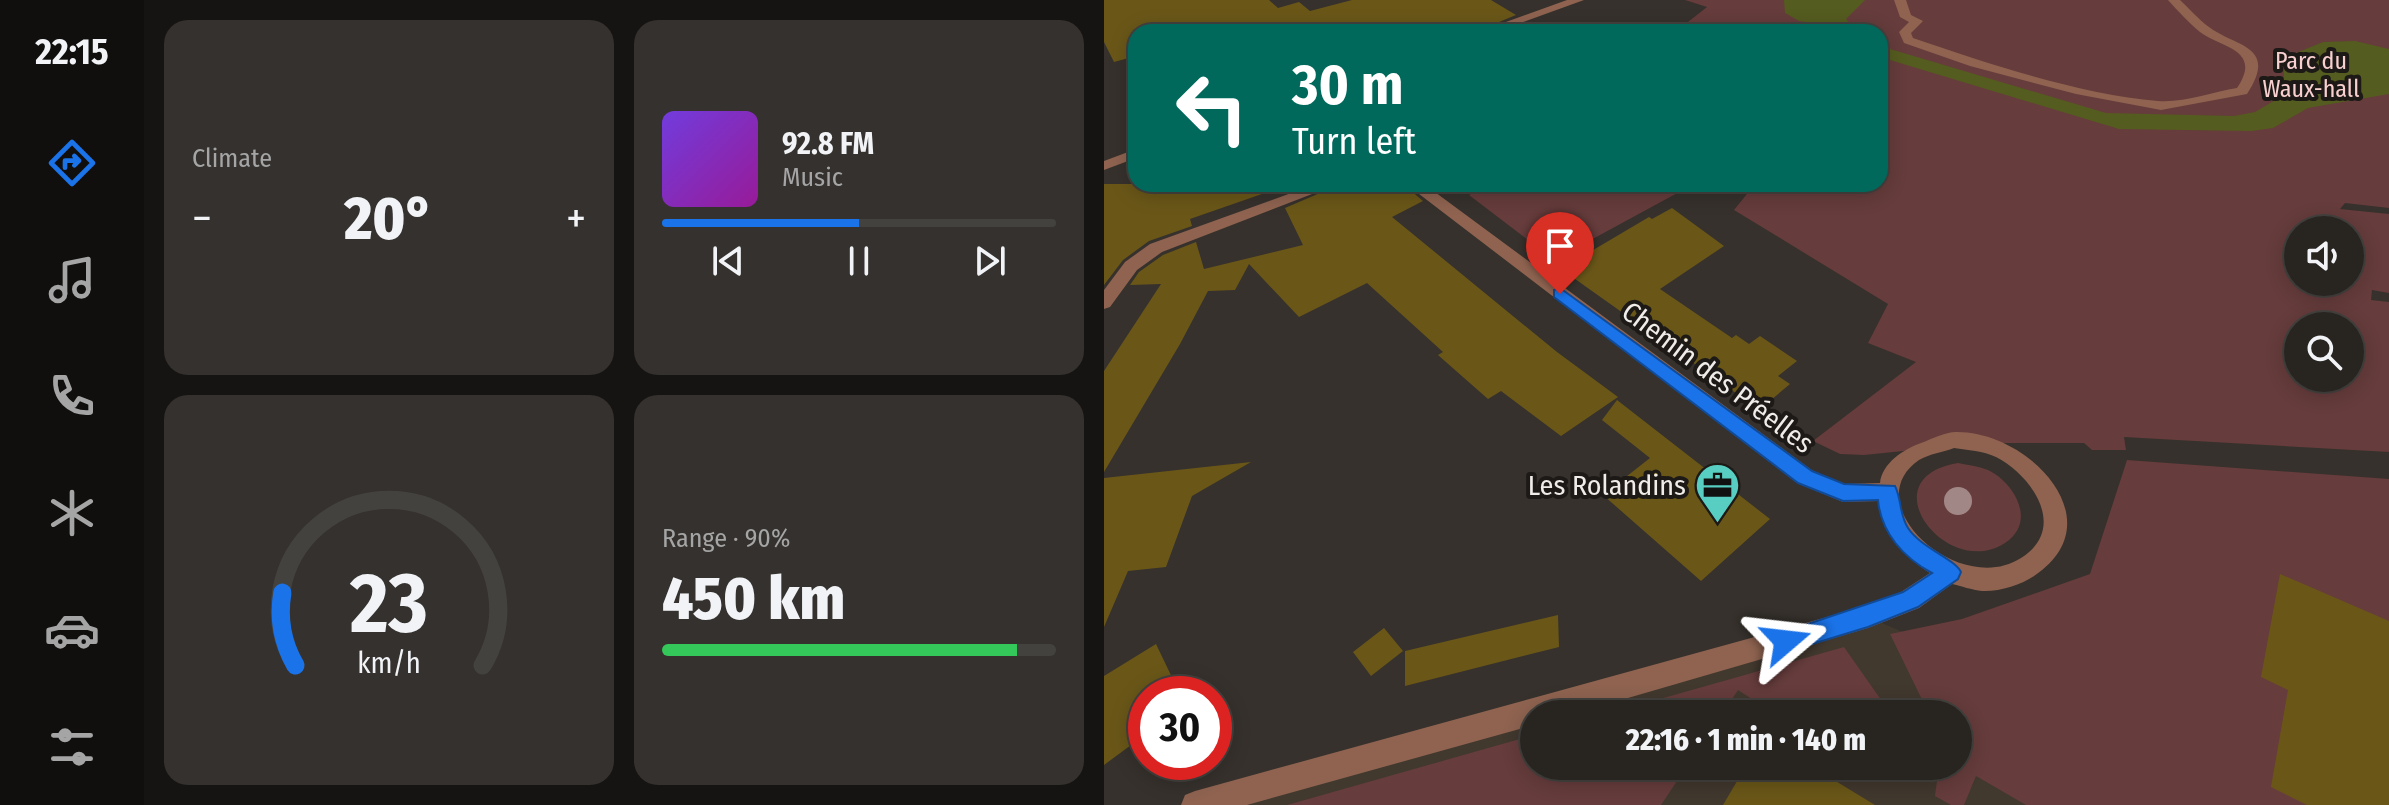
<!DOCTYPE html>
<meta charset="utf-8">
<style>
:root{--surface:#282521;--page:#34312e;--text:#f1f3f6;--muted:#a5a5a5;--line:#44423f;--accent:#1a73e8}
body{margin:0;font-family:"Fira Sans Condensed",sans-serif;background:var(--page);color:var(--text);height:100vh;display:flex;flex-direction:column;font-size:30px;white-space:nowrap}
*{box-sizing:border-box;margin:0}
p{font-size:26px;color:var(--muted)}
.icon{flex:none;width:44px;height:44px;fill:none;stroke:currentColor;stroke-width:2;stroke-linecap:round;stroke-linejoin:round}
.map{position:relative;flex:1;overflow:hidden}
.panel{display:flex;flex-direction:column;gap:20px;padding:20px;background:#161412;width:960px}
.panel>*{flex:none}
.top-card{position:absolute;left:24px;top:24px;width:760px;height:168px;border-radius:24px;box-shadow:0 4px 20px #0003,0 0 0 2px var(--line);background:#00695c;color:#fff;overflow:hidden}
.tools{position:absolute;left:1180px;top:216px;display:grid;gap:16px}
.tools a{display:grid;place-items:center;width:80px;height:80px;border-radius:50%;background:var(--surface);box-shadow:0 4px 20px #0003,0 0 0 2px var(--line);font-size:40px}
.speed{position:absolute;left:24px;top:676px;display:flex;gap:16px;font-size:40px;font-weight:700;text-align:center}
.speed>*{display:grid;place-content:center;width:104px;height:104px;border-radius:50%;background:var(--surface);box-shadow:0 4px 20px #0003,0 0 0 2px var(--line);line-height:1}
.speed .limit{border:12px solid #d22;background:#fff;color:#111}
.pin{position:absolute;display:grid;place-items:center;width:68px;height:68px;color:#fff;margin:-82px -34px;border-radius:50% 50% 50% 0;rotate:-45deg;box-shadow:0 0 8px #0007}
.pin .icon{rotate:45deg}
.me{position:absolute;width:88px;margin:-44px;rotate:73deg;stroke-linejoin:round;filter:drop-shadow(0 0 6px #0008)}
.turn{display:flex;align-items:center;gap:28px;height:168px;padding:0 32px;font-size:36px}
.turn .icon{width:104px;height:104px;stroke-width:2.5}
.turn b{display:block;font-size:56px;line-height:68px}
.big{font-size:60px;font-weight:800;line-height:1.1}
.panel .widget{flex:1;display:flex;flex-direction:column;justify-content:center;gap:12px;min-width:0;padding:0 28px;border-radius:24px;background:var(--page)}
.panel .dial{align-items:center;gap:0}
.dial svg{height:208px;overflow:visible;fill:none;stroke:var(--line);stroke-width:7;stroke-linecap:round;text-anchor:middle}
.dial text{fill:var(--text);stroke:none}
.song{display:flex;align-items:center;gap:24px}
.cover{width:96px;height:96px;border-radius:12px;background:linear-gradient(135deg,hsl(260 70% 55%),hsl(300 70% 35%))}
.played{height:8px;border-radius:4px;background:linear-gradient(90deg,var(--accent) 50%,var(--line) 50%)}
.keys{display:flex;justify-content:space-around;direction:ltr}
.heat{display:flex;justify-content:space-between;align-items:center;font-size:44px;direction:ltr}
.charge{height:12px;border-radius:6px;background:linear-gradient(90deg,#34c759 90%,var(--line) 0)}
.panel .tiles{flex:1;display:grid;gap:20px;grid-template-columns:repeat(2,1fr)}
.trip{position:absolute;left:416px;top:700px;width:452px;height:80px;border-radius:40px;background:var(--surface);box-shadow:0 4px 20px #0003,0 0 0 2px var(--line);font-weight:800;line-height:80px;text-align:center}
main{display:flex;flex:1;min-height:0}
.tabs{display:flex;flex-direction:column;width:144px;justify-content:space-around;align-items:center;background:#100f0d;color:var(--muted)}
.tabs .icon{width:56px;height:56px}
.tabs .on{color:var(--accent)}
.tabs b{font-size:36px;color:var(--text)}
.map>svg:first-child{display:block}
.built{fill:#41382e;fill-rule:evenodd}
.green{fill:#663c3c;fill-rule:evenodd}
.water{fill:#555c1f}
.building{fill:#6a5718}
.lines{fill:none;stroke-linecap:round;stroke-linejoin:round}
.minor{fill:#8f6350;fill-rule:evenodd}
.tree{fill:#a18886}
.route{fill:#1a73e8;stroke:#114b97;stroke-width:2}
.labels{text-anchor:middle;stroke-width:8;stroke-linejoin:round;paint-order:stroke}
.far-park-label{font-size:24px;fill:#f8d0cf;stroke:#1c1917}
.street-label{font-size:28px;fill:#efece9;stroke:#1c1917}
.poi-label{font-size:28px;fill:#efece9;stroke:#1c1917;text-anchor:end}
</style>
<main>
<nav class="tabs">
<b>22:15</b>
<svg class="icon on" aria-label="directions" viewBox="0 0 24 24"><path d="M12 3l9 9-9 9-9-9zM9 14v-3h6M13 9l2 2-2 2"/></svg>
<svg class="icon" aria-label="music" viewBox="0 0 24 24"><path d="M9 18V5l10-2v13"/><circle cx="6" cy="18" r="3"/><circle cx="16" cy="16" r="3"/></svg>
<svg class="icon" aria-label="phone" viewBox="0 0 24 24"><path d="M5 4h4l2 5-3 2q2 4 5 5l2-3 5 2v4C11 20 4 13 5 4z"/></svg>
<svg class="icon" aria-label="climate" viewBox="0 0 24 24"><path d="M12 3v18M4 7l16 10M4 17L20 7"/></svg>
<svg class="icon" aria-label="car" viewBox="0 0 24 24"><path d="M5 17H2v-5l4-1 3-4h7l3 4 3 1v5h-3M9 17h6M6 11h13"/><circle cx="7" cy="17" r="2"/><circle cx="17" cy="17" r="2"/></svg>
<svg class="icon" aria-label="filters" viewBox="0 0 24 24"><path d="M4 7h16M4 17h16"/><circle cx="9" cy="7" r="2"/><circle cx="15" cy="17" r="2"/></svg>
</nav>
<section class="panel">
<div class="tiles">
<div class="widget"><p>Climate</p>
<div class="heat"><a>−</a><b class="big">20°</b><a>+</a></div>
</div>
<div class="widget">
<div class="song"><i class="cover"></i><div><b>92.8 FM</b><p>Music</p></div></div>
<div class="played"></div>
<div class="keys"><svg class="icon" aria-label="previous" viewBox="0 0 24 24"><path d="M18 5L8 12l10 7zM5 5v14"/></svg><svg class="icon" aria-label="pause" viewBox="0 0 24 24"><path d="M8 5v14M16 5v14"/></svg><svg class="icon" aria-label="next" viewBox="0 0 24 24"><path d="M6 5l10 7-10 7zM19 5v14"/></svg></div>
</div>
<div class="widget dial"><svg viewBox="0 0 100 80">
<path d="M14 69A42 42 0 1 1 86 69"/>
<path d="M14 69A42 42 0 0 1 9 41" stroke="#1a73e8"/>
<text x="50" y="56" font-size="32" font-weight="700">23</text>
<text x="50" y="72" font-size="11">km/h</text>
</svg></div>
<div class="widget"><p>Range · 90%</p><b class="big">450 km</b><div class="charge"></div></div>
</div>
</section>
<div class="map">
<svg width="1285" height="805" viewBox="0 0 1285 805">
<rect width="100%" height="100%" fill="#36312c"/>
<path class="built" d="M764,617L799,632L1110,805H91ZM430,714H854V766H430Z"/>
<path class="green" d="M581,0H1285V208L1241,203L1236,209L1285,214V293L1268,290L1267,300L1285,302V452L1020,437L1022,450H988L980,443H878L760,455L736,454L709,441L812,362L764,343L784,304L630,210L651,184H776V32H561L584,22L603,7ZM1194,230H1246V282H1194ZM1194,326H1246V378H1194Z
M388,184H565L577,191L450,260L365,195Z
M1023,460L1285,479V621L1191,692L1247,805H922L872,776L860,805H847L831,796L835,766H854V714H825L786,634L858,619L986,574Z
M854,463C864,465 874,466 884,470C911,483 933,522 901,543C843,581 763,478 854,463Z
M740,647L787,714H671L634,690L618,714H503Z
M430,735V766H583L557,805H183Z"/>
<path class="water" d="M680,0H761L742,19L747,25V32H739V27L695,21L681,13Z
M1251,41L1285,49V94L1204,108L1169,128L1147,131L1015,129L776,57V46L1002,113L1130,116L1151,112L1180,95V71L1187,55L1219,42Z"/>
<path class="building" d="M0,0H165L174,8L195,2L206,11L248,0H387L412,15L371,32H32V56L10,62L0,42Z
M0,184H203L174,194L172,189L86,219L88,226L45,241L19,260L0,285Z
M237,184H299L319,201L288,217L453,352L514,397L457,436L397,391L384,399L334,355L339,352L263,283L195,317L145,264L131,290L104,291L76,344L0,472V371L57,284L26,285L35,272L59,255L92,242L100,269L199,245L181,208Z
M568,208L620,246L556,289L628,338L632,335L645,344L656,336L693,361L674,376L686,384L661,405L648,397L643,401L457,269L545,217L548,219Z
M513,400L666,519L597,581L499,495L546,458L498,420Z
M147,462L88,496L62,567L24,571L0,627V478Z
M1176,574L1285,621V805H1203L1167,787L1184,690L1157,677Z
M454,615L455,647L301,686V651Z
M280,628L299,651L267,676L249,652Z
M52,644L76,694H42V734L0,765V676Z
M642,766H707L771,805H619Z"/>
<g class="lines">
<path class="minor" d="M463,0H480L392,32H374Z
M790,0H802L807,15L819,21L807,33L809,38C882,63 978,95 1054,101C1079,103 1109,92 1133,88C1159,49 1117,48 1096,32C1085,23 1074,11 1064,0H1076C1086,9 1094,19 1105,27C1131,47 1175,45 1143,94L1057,110L972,94L866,66L800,43L795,32L805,22L796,17Z
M32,149V158L0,170V161Z
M212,184H234L58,252L33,270L6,307L0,309V290L21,262L46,244Z
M302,184H320L709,471L740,484L776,483C778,463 800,449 817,443C828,439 841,432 852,432C925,431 1012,522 930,576C917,585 894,592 878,591C868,590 857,586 848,584L815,608L764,628L469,714H430V725L143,805H77L81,795L91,791L763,606L797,592L826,573C799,556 780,532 774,501L739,502L693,483ZM850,448C864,450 879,451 892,457C929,476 964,529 917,558C855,598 751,504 815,460C825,454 840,452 850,448Z"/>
</g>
<circle class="tree" cx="854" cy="501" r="14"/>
<path class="route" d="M456,288L708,471L740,484L791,486C798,500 795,514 804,528C817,548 851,559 857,572L854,579L814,607L764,627L682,652L674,649L671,641L674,634L799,592L828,573C800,558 777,533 774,500L739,501L694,483L450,297V290Z"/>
<defs>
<symbol id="office-pin" viewBox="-11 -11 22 30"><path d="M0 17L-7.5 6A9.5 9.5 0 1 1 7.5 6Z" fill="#57cec1" stroke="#1c1917"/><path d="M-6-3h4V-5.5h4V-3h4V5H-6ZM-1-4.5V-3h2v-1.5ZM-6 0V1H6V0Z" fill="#111"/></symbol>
</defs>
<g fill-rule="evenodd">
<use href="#office-pin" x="588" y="460" width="51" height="69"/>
</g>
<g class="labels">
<g class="far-park-label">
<text x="1207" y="69">Parc du<tspan x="1207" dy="28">Waux-hall</tspan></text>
</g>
<g class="street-label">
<text transform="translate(614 377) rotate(37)" y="10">Chemin des Préelles</text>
</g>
<g class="poi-label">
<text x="582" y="495">Les Rolandins</text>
</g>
</g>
</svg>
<div class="tools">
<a><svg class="icon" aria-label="sound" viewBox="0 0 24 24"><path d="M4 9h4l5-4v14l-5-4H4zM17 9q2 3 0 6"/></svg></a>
<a><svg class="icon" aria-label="search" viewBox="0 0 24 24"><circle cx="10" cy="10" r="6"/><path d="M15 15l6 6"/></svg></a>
</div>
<div class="speed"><div class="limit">30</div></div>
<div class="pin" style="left:456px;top:294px;background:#d93025"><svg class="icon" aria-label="arrive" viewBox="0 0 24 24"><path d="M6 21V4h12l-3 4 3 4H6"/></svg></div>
<svg class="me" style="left:682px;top:641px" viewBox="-20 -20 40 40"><path d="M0-17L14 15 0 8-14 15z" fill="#1a73e8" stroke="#fff" stroke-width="4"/></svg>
<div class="trip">22:16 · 1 min · 140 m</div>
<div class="top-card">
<div class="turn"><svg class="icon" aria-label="left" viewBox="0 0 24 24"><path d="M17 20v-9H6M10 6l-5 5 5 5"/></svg><div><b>30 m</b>Turn left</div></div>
</div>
</div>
</main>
